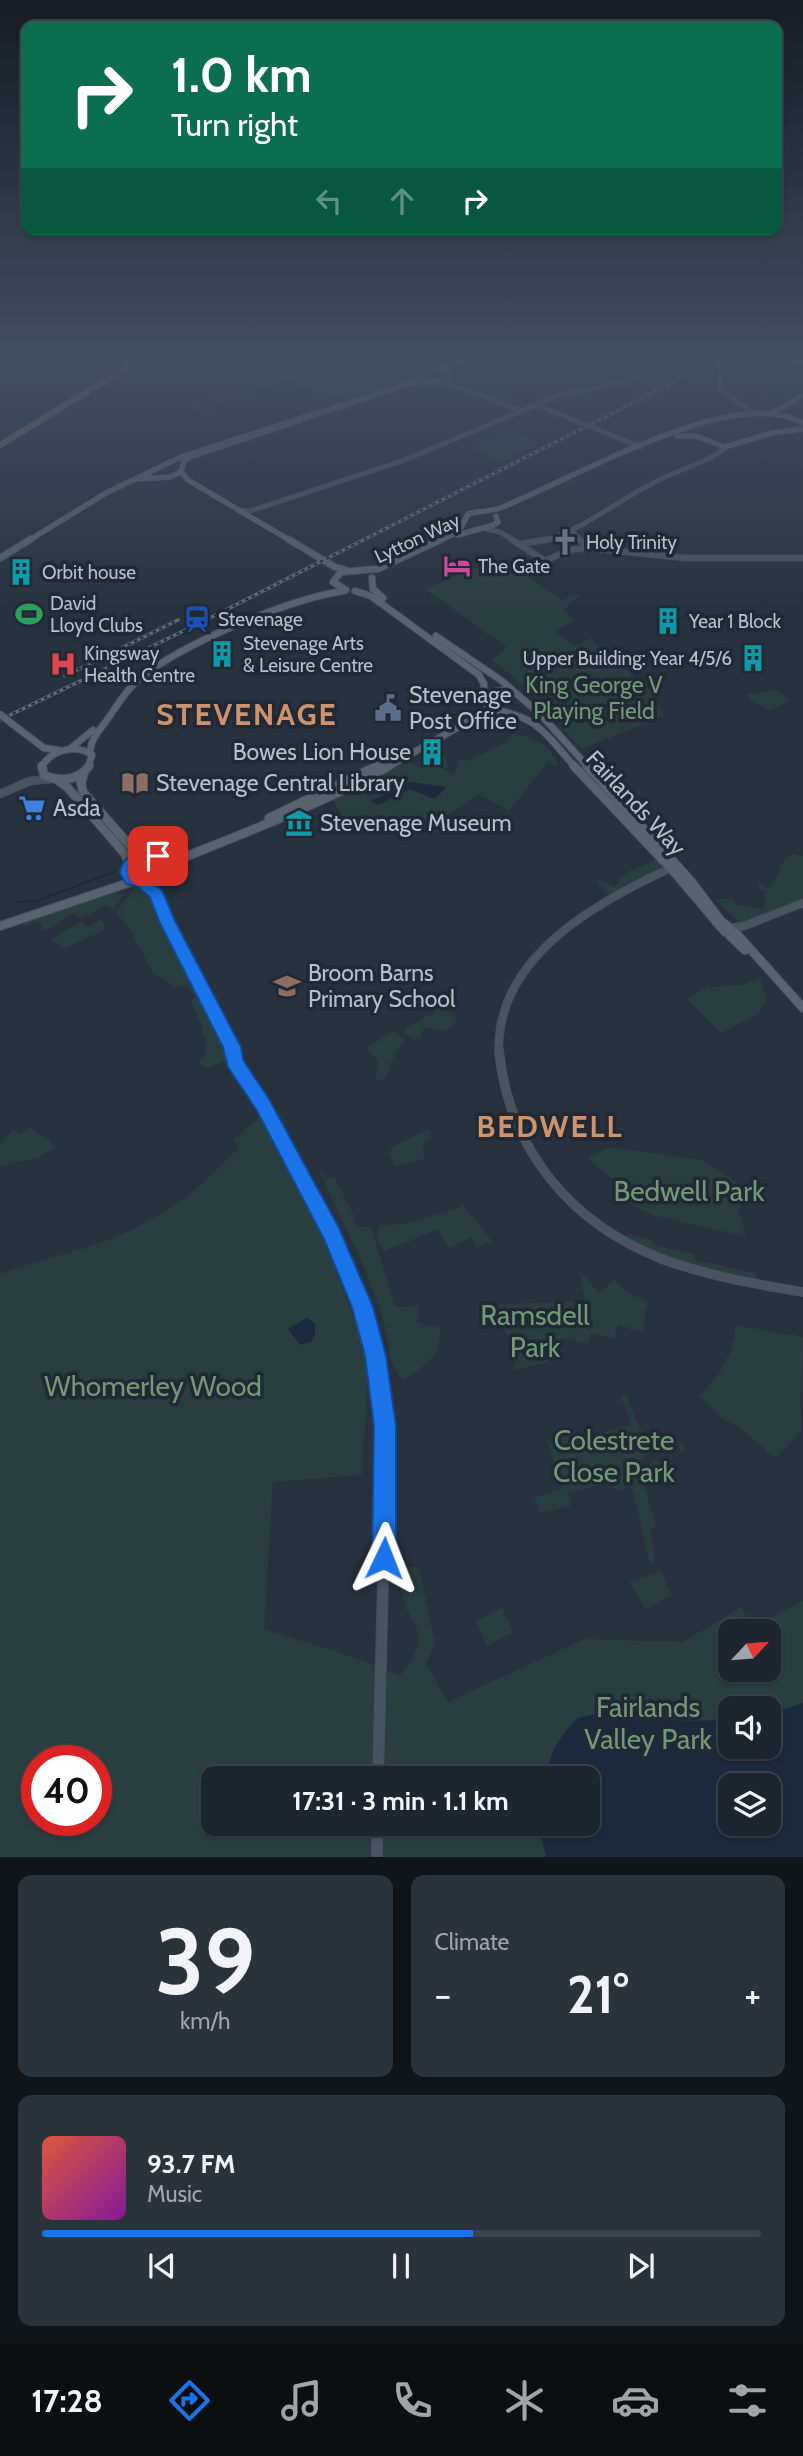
<!DOCTYPE html>
<meta charset="utf-8">
<style>
:root{--surface:#1d262e;--page:#2a323a;--text:#f1f3f6;--muted:#a0a5aa;--line:#3b434a;--accent:#1a73e8}
body{margin:0;font-family:Cabin,sans-serif;background:var(--page);color:var(--text);height:100vh;display:flex;flex-direction:column;font-size:26px;white-space:nowrap}
*{box-sizing:border-box;margin:0}
p{font-size:23px;color:var(--muted)}
.icon{flex:none;width:38px;height:38px;fill:none;stroke:currentColor;stroke-width:2;stroke-linecap:round;stroke-linejoin:round}
.map{position:relative;height:1857px;overflow:hidden}
.details{display:flex;flex-direction:column;gap:18px;padding:18px;background:#101519;flex:1}
.details>*{flex:none}
.guide{position:absolute;left:21px;top:21px;width:761px;height:214px;border-radius:14px;box-shadow:0 2px 5px #0004,0 0 0 2px var(--line);background:#0b6e4f;color:#fff;overflow:hidden}
.needle{width:46px;rotate:64deg}
.buttons{position:absolute;left:718px;top:1619px;display:grid;gap:14px}
.buttons a{display:grid;place-items:center;width:63px;height:63px;border-radius:14px;background:var(--surface);box-shadow:0 2px 5px #0004,0 0 0 2px var(--line);font-size:35px}
.speed{position:absolute;left:21px;top:1745px;display:flex;gap:14px;font-size:35px;font-weight:700;text-align:center}
.speed>*{display:grid;place-content:center;width:91px;height:91px;border-radius:50%;background:var(--surface);box-shadow:0 2px 5px #0004,0 0 0 2px var(--line);line-height:1}
.speed .limit{border:10px solid #d22;background:#fff;color:#111}
.pin{position:absolute;display:grid;place-items:center;width:60px;height:60px;color:#fff;margin:-30px;border-radius:14px;box-shadow:0 4px 10px #0006}
.me{position:absolute;width:77px;margin:-38px;rotate:2deg;stroke-linejoin:round;filter:drop-shadow(0 0 5px #0008)}
.turn{display:flex;align-items:center;gap:24px;height:147px;padding:0 35px;font-size:32px}
.turn .icon{width:91px;height:91px;stroke-width:2.5}
.turn b{display:block;font-size:49px;line-height:60px}
.lanes{display:flex;align-items:center;height:66px;padding:0 35px;background:#0003;justify-content:center;gap:35px;direction:ltr}
.lanes .off{opacity:.35}
.big{font-size:52px;font-weight:700;line-height:1.1}
.details .card{flex:1;display:flex;flex-direction:column;justify-content:center;gap:10px;min-width:0;padding:0 24px;border-radius:14px;background:var(--page)}
.details .dial{align-items:center;gap:0}
.dial b{font-size:91px;line-height:1}
.song{display:flex;align-items:center;gap:21px}
.cover{width:84px;height:84px;border-radius:10px;background:linear-gradient(135deg,hsl(10 70% 55%),hsl(290 70% 35%))}
.played{height:7px;border-radius:4px;background:linear-gradient(90deg,var(--accent) 60%,var(--line) 60%)}
.keys{display:flex;justify-content:space-around;direction:ltr}
.heat{display:flex;justify-content:space-between;align-items:center;font-size:38px;direction:ltr}
.details .tiles{flex:1;display:grid;gap:18px;grid-template-columns:1fr 1fr}
.card:last-child{grid-column:span 2}
.trip{position:absolute;left:201px;top:1766px;width:399px;height:70px;border-radius:14px;background:var(--surface);box-shadow:0 2px 5px #0004,0 0 0 2px var(--line);font-weight:700;line-height:70px;text-align:center}
.tabs{display:flex;height:112px;justify-content:space-around;align-items:center;background:#0c0f12;color:var(--muted)}
.tabs .icon{width:49px;height:49px}
.tabs .on{color:var(--accent)}
.tabs b{font-size:32px;color:var(--text)}
.map>svg:first-child{display:block}
.green{fill:#293e3f;fill-rule:evenodd}
.water{fill:#1b2a3c;fill-rule:evenodd}
.lines{fill:none;stroke-linecap:round;stroke-linejoin:round}
.stream{stroke:#1b2a3c;stroke-width:2}
.secondary-far4-casing{stroke:#444d58;stroke-width:5}
.secondary-far3-casing{stroke:#444d58;stroke-width:7}
.secondary-far2-casing{stroke:#444d58;stroke-width:9}
.secondary-far1-casing{stroke:#444d58;stroke-width:10}
.secondary-casing{stroke:#444d58;stroke-width:12}
.primary-far2-casing{stroke:#444d58;stroke-width:6}
.primary-far1-casing{stroke:#444d58;stroke-width:8}
.primary-casing{stroke:#444d58;stroke-width:10}
.highway-casing{stroke:#464f59;stroke-width:7}
.secondary-far4{stroke:#495461;stroke-width:4.5}
.secondary-far3{stroke:#495461;stroke-width:5}
.secondary-far2{stroke:#495461;stroke-width:7}
.secondary-far1{stroke:#495461;stroke-width:9}
.secondary{stroke:#495461;stroke-width:10}
.primary-far2{stroke:#59636e;stroke-width:5}
.primary-far1{stroke:#59636e;stroke-width:6}
.primary{stroke:#59636e;stroke-width:8}
.highway{stroke:#746859;stroke-width:6}
.rail-casing{stroke:#5d6875;stroke-width:3.5}
.rail{stroke:#202934;stroke-width:2;stroke-dasharray:3.5;stroke-linecap:butt}
.secondary-bridge-casing{stroke:#444d58;stroke-width:5;stroke-linecap:butt}
.primary-bridge-casing{stroke:#444d58;stroke-width:8;stroke-linecap:butt}
.secondary-bridge{stroke:#495461;stroke-width:4.5}
.primary-bridge{stroke:#59636e;stroke-width:6}
.route{fill:#1a73e8;stroke:#114b97;stroke-width:2}
.labels{text-anchor:middle;stroke-width:7;stroke-linejoin:round;paint-order:stroke}
.far-street-label{font-size:19px;fill:#b7bfc9;stroke:#202934}
.far-poi-label{font-size:19px;fill:#b7bfc9;stroke:#202934;text-anchor:start}
.park-label{font-size:23px;fill:#709877;stroke:#202934}
.poi-label{font-size:23px;fill:#b7bfc9;stroke:#202934;text-anchor:start}
.street-label{font-size:23px;fill:#b7bfc9;stroke:#202934}
.near-park-label{font-size:28px;fill:#709877;stroke:#202934}
.district-label{font-size:30px;font-weight:bold;letter-spacing:2px;fill:#ce926d;stroke:#202934}
</style>
<div class="map">
<svg width="803" height="1858" viewBox="0 0 803 1858">
<rect width="100%" height="100%" fill="#27323e"/>
<path class="green" d="M290,375L322,387L336,383L388,385L407,380L330,405L327,396L288,379L269,383L279,391L266,385L200,407L218,416L209,422L215,417L190,407Z
M508,430L539,443L502,463L473,449Z
M499,559L562,600L578,594L580,596L562,610L577,620L554,631L575,645L591,639L656,696L648,699L665,715L582,749C554,718 527,683 491,661L507,647L425,589Z
M777,690L791,701L768,711L745,694Z
M516,733C534,738 554,747 558,767L548,762L509,811L479,795L439,820L445,830L405,837L406,828L403,824L347,827L333,799L407,760L422,768L445,754L448,768L439,767L454,774L459,759L468,761L508,741V737Z
M791,854L803,856V899L741,924L715,899H733L736,905L764,909L765,891L760,890L756,881L768,888L781,869L778,867Z
M656,859L663,867L661,869L613,895H608L598,883L600,879L614,887L620,882L617,878Z
M136,885L144,886L155,895L231,1052L226,1060L208,1068L201,1066L200,1059L204,1058L206,1035L202,1034V1026L191,1001L195,996L186,986L178,988L154,974L126,923L116,913Z
M115,893L124,894L113,910L107,905L81,919L74,913L44,931L39,921L22,926L24,921Z
M100,920L105,925V930L65,948L51,939L82,921L88,927Z
M760,977L767,1001L757,1014L721,1033L686,998L708,987L743,985Z
M441,1006L457,1020L453,1028L442,1031L424,1027L420,1040L402,1033L427,1015L428,1017Z
M394,1031L406,1039L392,1060L385,1079L376,1080L378,1061L366,1047Z
M265,1113L328,1250L369,1359L362,1475L273,1482L264,1629L356,1658L400,1676C434,1628 415,1640 402,1594C400,1587 405,1575 407,1567H419L435,1644L426,1664L448,1702L584,1639L683,1642L741,1607L753,1627L803,1601V1857H0V1274C37,1260 77,1252 113,1238C162,1219 205,1185 239,1147L233,1139ZM730,1631H768V1670H730ZM730,1708H768V1746H730ZM37,1760H96V1820H37ZM214,1778H588V1824H214ZM730,1785H768V1824H730Z
M30,1126L56,1147L37,1158L0,1166V1143L13,1129L20,1135Z
M430,1128L432,1139L422,1145L425,1158L395,1167L390,1155L391,1148Z
M609,1147L702,1160L738,1183L747,1185L739,1211L746,1237L652,1215L617,1197L622,1187L588,1159Z
M319,1170L327,1178H335L352,1212L356,1227H371L395,1307L419,1306L417,1322L440,1328C441,1359 426,1364 403,1380C387,1366 389,1339 383,1319C367,1267 341,1220 319,1170Z
M462,1203L492,1241L477,1248L471,1237L449,1248L438,1229L384,1251L377,1239L379,1225L405,1224L459,1208Z
M628,1234L651,1239L654,1245L694,1254L696,1260L756,1273V1281C710,1271 666,1259 625,1237Z
M580,1271L599,1293L614,1280L629,1293L647,1301L643,1332L617,1325L615,1339L591,1333L588,1344L562,1337L558,1360L514,1370L513,1353L497,1308L500,1304L585,1302Z
M735,1325L803,1337L801,1432L776,1458L737,1426L721,1418L698,1395C719,1379 735,1353 735,1325Z
M626,1395L650,1453L641,1459L645,1468L657,1459L660,1463L680,1452L679,1443L683,1442L687,1449L639,1477L644,1485L656,1526L651,1530L655,1562L650,1564L632,1488L615,1491L611,1482L568,1493L571,1506L540,1513L534,1497L563,1489L548,1442L576,1434L578,1438L632,1425L621,1397Z
M661,1572L672,1595L645,1609L629,1581Z
M502,1608L513,1632L487,1646L476,1621Z"/>
<path class="water" d="M410,782L447,787L434,799L410,789L378,805L371,801Z
M307,1318L315,1324V1334L311,1342L300,1345L288,1329Z
M803,1703V1857H546L538,1824H588V1778H543L555,1747L571,1724L579,1718L614,1709L644,1717L685,1721L730,1720V1746H768V1714ZM730,1785H768V1824H730Z"/>
<g class="lines">
<path class="stream" d="M17,902L37,901L116,871"/>
<defs>
<path id="secondary-far4" d="M378,358L429,369
M716,361L721,370L719,388L749,410L764,414
M441,380L522,411
M537,405L578,422
M594,428L641,447
M239,510L250,511L402,461L560,395L628,381L685,358
M486,529L500,532L514,541
M571,530L581,541
M544,541C584,529 617,501 655,482C679,469 706,464 728,446"/>
<path id="secondary-far3" d="M511,539L545,561L569,550L587,548L686,558H803
M579,539L587,548
M520,544L550,539"/>
<path id="secondary-far2" d="M0,794L30,781L51,779
M144,883L157,894L167,921L233,1053
M731,928L744,926L803,903
M499,1053C495,958 596,902 671,868"/>
<path id="secondary-far1" d="M233,1051C236,1076 260,1098 271,1120C320,1213 376,1303 383,1410
M499,1051C509,1149 570,1223 662,1259C708,1276 755,1284 803,1292"/>
<path id="secondary" d="M378,1778L386,1461L383,1409
M377,1824V1858"/>
<path id="primary-far2" d="M778,358L803,363
M443,368L468,358
M775,412L803,395
M677,436H696L725,447L772,433L803,429
M181,472L188,480L291,541
M138,479L170,477L181,472
M458,535L494,525L498,522L496,516
M28,541L106,493L181,457L415,381L434,368L450,373L445,380L412,383L190,457L184,461L181,472
M439,541L459,531L468,514C478,511 489,512 500,508C570,481 733,383 803,423"/>
<path id="primary-far1" d="M288,539L335,567L346,570
M0,558L31,539
M372,578L373,589L383,598
M346,590L333,582L341,572L378,569L442,539
M355,591L371,596L479,675L484,684L483,702C497,713 514,712 529,721C547,731 562,753 576,768
M436,636L502,681L541,715L589,768
M484,693L505,690
M11,723L44,748L58,750
M71,748L93,730
M90,752C91,740 97,733 104,724C115,710 123,693 137,681C180,644 287,600 343,591
M41,768C50,750 76,743 92,755L88,768
M373,768L396,757
M386,768L478,716L496,712"/>
<path id="primary" d="M42,766L44,775C60,782 78,781 89,766
M574,766L675,873L725,932
M587,766L691,881L721,921L730,928
M84,773L81,783L83,792L131,847L145,855
M57,780L67,787L125,854L129,865
M269,818L377,766
M167,868L162,858C147,853 134,856 127,871L134,881C158,886 165,865 185,857C254,829 324,803 389,766
M0,926L134,881
M736,933L803,1008
M730,936L745,950"/>
<path id="highway" d="M0,445L142,358"/>
</defs>
<use href="#secondary-far4" class="secondary-far4-casing"/>
<use href="#secondary-far3" class="secondary-far3-casing"/>
<use href="#secondary-far2" class="secondary-far2-casing"/>
<use href="#secondary-far1" class="secondary-far1-casing"/>
<use href="#secondary" class="secondary-casing"/>
<use href="#primary-far2" class="primary-far2-casing"/>
<use href="#primary-far1" class="primary-far1-casing"/>
<use href="#primary" class="primary-casing"/>
<use href="#highway" class="highway-casing"/>
<use href="#secondary-far4" class="secondary-far4"/>
<use href="#secondary-far3" class="secondary-far3"/>
<use href="#secondary-far2" class="secondary-far2"/>
<use href="#secondary-far1" class="secondary-far1"/>
<use href="#secondary" class="secondary"/>
<use href="#primary-far2" class="primary-far2"/>
<use href="#primary-far1" class="primary-far1"/>
<use href="#primary" class="primary"/>
<use href="#highway" class="highway"/>
<defs>
<path id="rail" d="M65,676L178,620
M0,720L206,620L646,396L714,358"/>
</defs>
<use href="#rail" class="rail-casing"/>
<use href="#rail" class="rail"/>
<defs>
<path id="secondary-bridge" d="M711,358L716,361
M578,422L594,428"/>
<path id="primary-bridge" d="M0,714L11,723"/>
</defs>
<use href="#secondary-bridge" class="secondary-bridge-casing"/>
<use href="#primary-bridge" class="primary-bridge-casing"/>
<use href="#secondary-bridge" class="secondary-bridge"/>
<use href="#primary-bridge" class="primary-bridge"/>
</g>
<linearGradient id="sky" x2="0" y2="1"><stop stop-color="#151c22"/><stop offset="0.58" stop-color="#414f63"/><stop offset="1" stop-color="#414f63" stop-opacity="0"/></linearGradient>
<rect width="803" height="619" fill="url(#sky)"/>
<path class="route" d="M150,849L164,852L166,856C160,864 147,858 136,867L135,873L162,890L175,921L241,1047L243,1060L269,1099L339,1228L373,1307L386,1356L396,1426V1558L392,1567L384,1570L376,1567L372,1558L374,1426L365,1356L352,1307L324,1239L256,1109L228,1067L223,1047L159,921L150,897L138,887L126,884L120,873C122,856 134,854 150,849Z"/>
<defs>
<symbol id="church-bare" viewBox="-9 -9 18 18"><path d="M-1.2-6h2.4v3.5h3.3v2.4h-3.3V6h-2.4V-.1h-3.3v-2.4h3.3Z" fill="#6b7280" stroke="#202934" stroke-width="2.5" paint-order="stroke"/></symbol>
<symbol id="hotel-bare" viewBox="-9 -9 18 18"><path d="M-6-4.5h1.5V1H6V5H4.5V3h-9V5H-6ZM-4 0a1.8 1.8 0 1 1 3.6 0ZM.5 0V-2.5h3Q6-2.5 6 0Z" fill="#d1479c" stroke="#202934" stroke-width="2.5" paint-order="stroke"/></symbol>
<symbol id="building-bare" viewBox="-9 -9 18 18"><path d="M-4-6H4V6H1V3H-1V6H-4ZM-2.5-4.3h1.7v1.8h-1.7ZM.8-4.3h1.7v1.8H.8ZM-2.5-1h1.7V.8h-1.7ZM.8-1h1.7V.8H.8Z" fill="#0f9aa8" stroke="#202934" stroke-width="2.5" paint-order="stroke"/></symbol>
<symbol id="stadium-bare" viewBox="-9 -9 18 18"><path d="M0-5a6.5 5 0 1 0 0 10a6.5 5 0 1 0 0-10ZM-3.5-1.8h7v3.6h-7Z" fill="#2e9e5b" stroke="#202934" stroke-width="2.5" paint-order="stroke"/></symbol>
<symbol id="station-bare" viewBox="-9 -9 18 18"><path d="M-3-6H3Q5-6 5-4V2Q5 4 3 4L4.5 6H3L1.5 4h-3L-3 6H-4.5L-3 4Q-5 4-5 2V-4Q-5-6-3-6ZM-3.5-4v3h7v-3ZM-3.5 1v1.5H-2V1ZM2 1v1.5H3.5V1Z" fill="#1a4fb4" stroke="#202934" stroke-width="2.5" paint-order="stroke"/></symbol>
<symbol id="hospital-bare" viewBox="-9 -9 18 18"><path d="M-5-5h3v3.5h4V-5h3V5h-3V1.5h-4V5h-3Z" fill="#e0444e" stroke="#202934" stroke-width="2.5" paint-order="stroke"/></symbol>
<symbol id="civic-bare" viewBox="-9 -9 18 18"><path d="M-.6-6.5H3V-4.5H.6V-3L4-1V1h2V6H-6V1h2V-1L-.6-3ZM-1.2 2.5V6h2.4V2.5Z" fill="#5c6f8a" stroke="#202934" stroke-width="2.5" paint-order="stroke"/></symbol>
<symbol id="library-bare" viewBox="-9 -9 18 18"><path d="M-6-4Q-3-5.5-.7-3.5V5Q-3 3-6 4ZM6-4Q3-5.5 .7-3.5V5Q3 3 6 4Z" fill="#8d6e63" stroke="#202934" stroke-width="2.5" paint-order="stroke"/></symbol>
<symbol id="supermarket-bare" viewBox="-9 -9 18 18"><path d="M-6-5.5h2.5l.6 2H6L4.5 2H-2.5L-4.4-4H-6ZM-1.5 3.2a1.3 1.3 0 1 0 .1 0ZM3 3.2a1.3 1.3 0 1 0 .1 0Z" fill="#3f7fe0" stroke="#202934" stroke-width="2.5" paint-order="stroke"/></symbol>
<symbol id="museum-bare" viewBox="-9 -9 18 18"><path d="M0-6L6-3V-2H-6V-3ZM-5-1h2V3h-2ZM-1-1h2V3h-2ZM3-1h2V3H3ZM-6 4H6V6H-6Z" fill="#0f9aa8" stroke="#202934" stroke-width="2.5" paint-order="stroke"/></symbol>
<symbol id="school-bare" viewBox="-9 -9 18 18"><path d="M0-5L7-2L0 1L-7-2ZM-4 1L0 2.5L4 1V4Q0 6-4 4Z" fill="#8d6e63" stroke="#202934" stroke-width="2.5" paint-order="stroke"/></symbol>
</defs>
<g fill-rule="evenodd">
<use href="#church-bare" x="546" y="523" width="38" height="38"/>
<use href="#hotel-bare" x="438" y="547" width="38" height="38"/>
<use href="#building-bare" x="2" y="553" width="38" height="38"/>
<use href="#stadium-bare" x="10" y="595" width="38" height="38"/>
<use href="#station-bare" x="178" y="600" width="38" height="38"/>
<use href="#building-bare" x="649" y="602" width="38" height="38"/>
<use href="#building-bare" x="203" y="635" width="38" height="38"/>
<use href="#building-bare" x="734" y="639" width="38" height="38"/>
<use href="#hospital-bare" x="44" y="645" width="38" height="38"/>
<use href="#civic-bare" x="369" y="689" width="38" height="38"/>
<use href="#building-bare" x="413" y="733" width="38" height="38"/>
<use href="#library-bare" x="116" y="764" width="38" height="38"/>
<use href="#supermarket-bare" x="13" y="789" width="38" height="38"/>
<use href="#museum-bare" x="280" y="804" width="38" height="38"/>
<use href="#school-bare" x="268" y="967" width="38" height="38"/>
</g>
<g class="labels">
<g class="far-street-label">
<text transform="translate(417 538) rotate(-25)" y="7">Lytton Way</text>
</g>
<g class="far-poi-label">
<text x="586" y="549">Holy Trinity</text>
<text x="478" y="573">The Gate</text>
<text x="42" y="579">Orbit house</text>
<text x="50" y="610">David<tspan x="50" dy="22">Lloyd Clubs</tspan></text>
<text x="218" y="626">Stevenage</text>
<text x="689" y="628">Year 1 Block</text>
<text x="243" y="650">Stevenage Arts<tspan x="243" dy="22">&amp; Leisure Centre</tspan></text>
<text x="84" y="660">Kingsway<tspan x="84" dy="22">Health Centre</tspan></text>
<text x="732" y="665" text-anchor="end">Upper Building: Year 4/5/6</text>
</g>
<g class="park-label">
<text x="594" y="693">King George V<tspan x="594" dy="26">Playing Field</tspan></text>
</g>
<g class="poi-label">
<text x="409" y="703">Stevenage<tspan x="409" dy="26">Post Office</tspan></text>
<text x="411" y="760" text-anchor="end">Bowes Lion House</text>
<text x="156" y="791">Stevenage Central Library</text>
<text x="53" y="816">Asda</text>
<text x="320" y="831">Stevenage Museum</text>
<text x="308" y="981">Broom Barns<tspan x="308" dy="26">Primary School</tspan></text>
</g>
<g class="street-label">
<text transform="translate(636 803) rotate(47)" y="8">Fairlands Way</text>
</g>
<g class="near-park-label">
<text x="689" y="1201">Bedwell Park</text>
<text x="535" y="1325">Ramsdell<tspan x="535" dy="32">Park</tspan></text>
<text x="153" y="1396">Whomerley Wood</text>
<text x="614" y="1450">Colestrete<tspan x="614" dy="32">Close Park</tspan></text>
<text x="648" y="1717">Fairlands<tspan x="648" dy="32">Valley Park</tspan></text>
</g>
<g class="district-label">
<text x="247" y="725">STEVENAGE</text>
<text x="550" y="1137">BEDWELL</text>
</g>
</g>
</svg>
<div class="buttons">
<a><svg class="needle" viewBox="-14 -14 28 28"><path d="M0-13l5 13h-10z" fill="#e53935"/><path d="M0 13l5-13h-10z" fill="#a0a5aa"/></svg></a>
<a><svg class="icon" aria-label="sound" viewBox="0 0 24 24"><path d="M4 9h4l5-4v14l-5-4H4zM17 9q2 3 0 6"/></svg></a>
<a><svg class="icon" aria-label="layers" viewBox="0 0 24 24"><path d="M12 4l9 5-9 5-9-5zM3 14l9 5 9-5"/></svg></a>
</div>
<div class="speed"><div class="limit">40</div></div>
<div class="pin" style="left:158px;top:856px;background:#d93025"><svg class="icon" aria-label="arrive" viewBox="0 0 24 24"><path d="M6 21V4h12l-3 4 3 4H6"/></svg></div>
<svg class="me" style="left:384px;top:1558px" viewBox="-20 -20 40 40"><path d="M0-17L14 15 0 8-14 15z" fill="#1a73e8" stroke="#fff" stroke-width="4"/></svg>
<div class="trip">17:31 · 3 min · 1.1 km</div>
<div class="guide">
<div class="turn"><svg class="icon" aria-label="right" viewBox="0 0 24 24"><path d="M7 20v-9h11M14 6l5 5-5 5"/></svg><div><b>1.0 km</b>Turn right</div></div>
<div class="lanes"><svg class="icon off" aria-label="left" viewBox="0 0 24 24"><path d="M17 20v-9H6M10 6l-5 5 5 5"/></svg><svg class="icon off" aria-label="ahead" viewBox="0 0 24 24"><path d="M12 20V5M6 11l6-6 6 6"/></svg><svg class="icon" aria-label="right" viewBox="0 0 24 24"><path d="M7 20v-9h11M14 6l5 5-5 5"/></svg></div>
</div>
</div>
<section class="details">
<div class="tiles">
<div class="card dial"><b>39</b><p>km/h</p></div>
<div class="card"><p>Climate</p>
<div class="heat"><a>−</a><b class="big">21°</b><a>+</a></div>
</div>
<div class="card">
<div class="song"><i class="cover"></i><div><b>93.7 FM</b><p>Music</p></div></div>
<div class="played"></div>
<div class="keys"><svg class="icon" aria-label="previous" viewBox="0 0 24 24"><path d="M18 5L8 12l10 7zM5 5v14"/></svg><svg class="icon" aria-label="pause" viewBox="0 0 24 24"><path d="M8 5v14M16 5v14"/></svg><svg class="icon" aria-label="next" viewBox="0 0 24 24"><path d="M6 5l10 7-10 7zM19 5v14"/></svg></div>
</div>
</div>
</section>
<nav class="tabs">
<b>17:28</b>
<svg class="icon on" aria-label="directions" viewBox="0 0 24 24"><path d="M12 3l9 9-9 9-9-9zM9 14v-3h6M13 9l2 2-2 2"/></svg>
<svg class="icon" aria-label="music" viewBox="0 0 24 24"><path d="M9 18V5l10-2v13"/><circle cx="6" cy="18" r="3"/><circle cx="16" cy="16" r="3"/></svg>
<svg class="icon" aria-label="phone" viewBox="0 0 24 24"><path d="M5 4h4l2 5-3 2q2 4 5 5l2-3 5 2v4C11 20 4 13 5 4z"/></svg>
<svg class="icon" aria-label="climate" viewBox="0 0 24 24"><path d="M12 3v18M4 7l16 10M4 17L20 7"/></svg>
<svg class="icon" aria-label="car" viewBox="0 0 24 24"><path d="M5 17H2v-5l4-1 3-4h7l3 4 3 1v5h-3M9 17h6M6 11h13"/><circle cx="7" cy="17" r="2"/><circle cx="17" cy="17" r="2"/></svg>
<svg class="icon" aria-label="filters" viewBox="0 0 24 24"><path d="M4 7h16M4 17h16"/><circle cx="9" cy="7" r="2"/><circle cx="15" cy="17" r="2"/></svg>
</nav>
